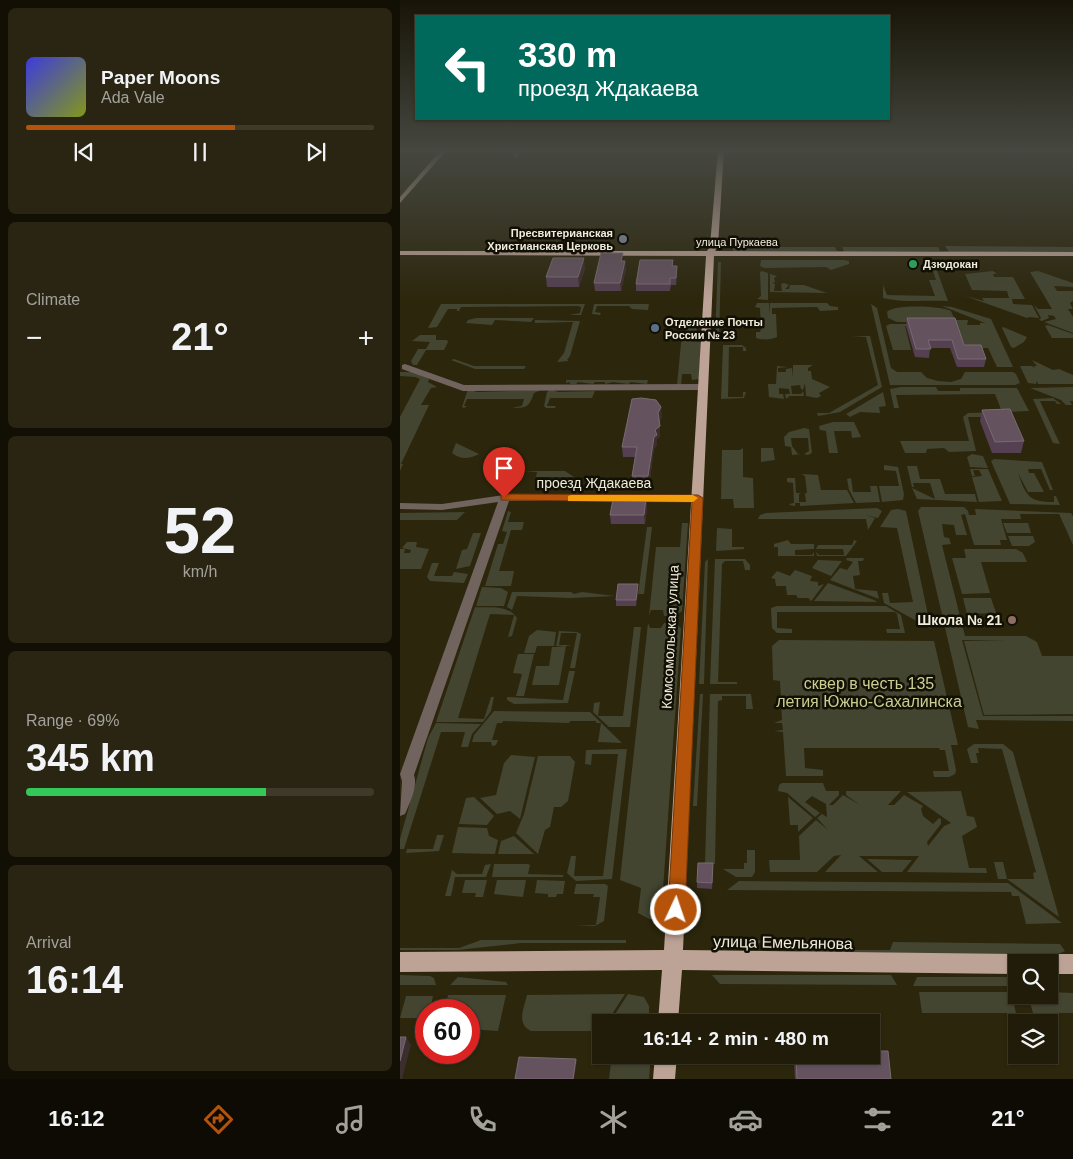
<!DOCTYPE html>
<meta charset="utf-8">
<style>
:root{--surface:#211c09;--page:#292512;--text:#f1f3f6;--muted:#a2a19c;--line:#3e3a2a;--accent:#b45309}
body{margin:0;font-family:Helvetica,sans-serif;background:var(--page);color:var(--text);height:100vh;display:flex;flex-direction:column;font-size:19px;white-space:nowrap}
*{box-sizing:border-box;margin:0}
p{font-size:16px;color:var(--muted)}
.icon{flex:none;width:28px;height:28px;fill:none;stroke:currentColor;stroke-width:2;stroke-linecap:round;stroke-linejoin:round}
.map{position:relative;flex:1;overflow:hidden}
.drawer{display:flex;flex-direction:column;gap:8px;padding:8px;background:#120f05;width:400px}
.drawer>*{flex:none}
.top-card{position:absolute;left:15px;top:15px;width:475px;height:105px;border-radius:0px;box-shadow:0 1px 4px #0004,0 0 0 1px var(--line);background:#00695c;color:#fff;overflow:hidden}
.controls{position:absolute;left:608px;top:954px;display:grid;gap:10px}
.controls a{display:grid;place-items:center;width:50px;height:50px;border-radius:0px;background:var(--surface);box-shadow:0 1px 4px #0004,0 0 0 1px var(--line);font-size:25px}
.speed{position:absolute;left:15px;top:999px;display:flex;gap:10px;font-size:25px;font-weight:700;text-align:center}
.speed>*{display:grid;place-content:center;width:65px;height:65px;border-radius:50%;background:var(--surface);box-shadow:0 1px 4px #0004,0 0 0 1px var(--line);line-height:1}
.speed .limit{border:8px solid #d22;background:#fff;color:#111}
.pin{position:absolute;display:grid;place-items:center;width:42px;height:42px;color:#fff;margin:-51px -21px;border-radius:50% 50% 50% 0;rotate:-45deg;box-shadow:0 0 5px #0007}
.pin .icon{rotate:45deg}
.me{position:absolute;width:55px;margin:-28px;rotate:3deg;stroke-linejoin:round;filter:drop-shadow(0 0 4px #0008)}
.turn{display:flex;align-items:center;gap:18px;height:105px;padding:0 20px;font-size:22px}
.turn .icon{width:65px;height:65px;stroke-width:2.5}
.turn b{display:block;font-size:35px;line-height:42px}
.big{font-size:38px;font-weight:700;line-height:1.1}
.drawer .widget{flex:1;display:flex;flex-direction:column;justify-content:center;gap:8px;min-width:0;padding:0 18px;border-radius:8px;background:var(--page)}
.drawer .dial{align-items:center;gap:0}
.dial b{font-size:65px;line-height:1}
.song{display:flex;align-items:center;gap:15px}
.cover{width:60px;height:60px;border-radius:8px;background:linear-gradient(135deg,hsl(240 70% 55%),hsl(70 70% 35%))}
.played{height:5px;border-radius:2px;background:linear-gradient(90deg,var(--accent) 60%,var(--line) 60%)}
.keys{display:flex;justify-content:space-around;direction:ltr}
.heat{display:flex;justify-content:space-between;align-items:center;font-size:28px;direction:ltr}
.charge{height:8px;border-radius:4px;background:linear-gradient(90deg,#34c759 69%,var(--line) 0)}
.trip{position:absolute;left:192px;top:1014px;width:288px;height:50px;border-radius:0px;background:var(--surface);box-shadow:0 1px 4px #0004,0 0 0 1px var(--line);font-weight:700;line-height:50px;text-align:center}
.menu{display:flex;height:80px;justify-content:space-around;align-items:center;background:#0d0b04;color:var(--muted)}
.menu .icon{width:35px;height:35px}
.menu .selected{color:var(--accent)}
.menu b{font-size:22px;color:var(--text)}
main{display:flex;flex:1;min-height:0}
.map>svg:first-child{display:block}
.green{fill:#434531}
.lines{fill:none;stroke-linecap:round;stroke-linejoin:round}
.minor{fill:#71645f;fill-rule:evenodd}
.major{fill:#bda396;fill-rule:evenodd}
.wall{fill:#544050}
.shaded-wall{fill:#3d2e2e}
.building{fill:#64525f;stroke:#7a6a72}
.route{fill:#b45309;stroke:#753606}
.slow{fill:#f59e0b}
.worship-dot{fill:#6b7280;stroke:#120f05;stroke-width:2}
.leisure-dot{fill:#2e9e5b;stroke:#120f05;stroke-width:2}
.service-dot{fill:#5c6f8a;stroke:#120f05;stroke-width:2}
.education-dot{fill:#8d6e63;stroke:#120f05;stroke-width:2}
.labels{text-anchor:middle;stroke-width:5;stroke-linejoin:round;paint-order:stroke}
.far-poi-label{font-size:11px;font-weight:bold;fill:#efecdc;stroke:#120f05;text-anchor:start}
.far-street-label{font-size:11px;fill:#efecdc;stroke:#120f05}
.street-label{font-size:14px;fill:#efecdc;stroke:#120f05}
.poi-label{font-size:14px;font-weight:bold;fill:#efecdc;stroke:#120f05;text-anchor:end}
.near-park-label{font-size:16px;fill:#cacf91;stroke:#120f05}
.near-street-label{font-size:16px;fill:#efecdc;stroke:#120f05}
</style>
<main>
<section class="drawer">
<div class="widget">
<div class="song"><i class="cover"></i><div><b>Paper Moons</b><p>Ada Vale</p></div></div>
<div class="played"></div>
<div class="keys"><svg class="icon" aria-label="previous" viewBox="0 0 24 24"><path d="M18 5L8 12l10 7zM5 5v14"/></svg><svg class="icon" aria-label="pause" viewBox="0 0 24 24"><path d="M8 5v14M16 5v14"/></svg><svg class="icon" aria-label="next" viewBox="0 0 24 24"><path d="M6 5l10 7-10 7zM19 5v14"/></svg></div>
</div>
<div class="widget"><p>Climate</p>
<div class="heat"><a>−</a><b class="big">21°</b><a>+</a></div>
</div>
<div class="widget dial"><b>52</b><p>km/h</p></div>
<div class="widget"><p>Range · 69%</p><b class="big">345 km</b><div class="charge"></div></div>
<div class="widget"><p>Arrival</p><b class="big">16:14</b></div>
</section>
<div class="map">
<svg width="673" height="1079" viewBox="0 0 673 1079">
<rect width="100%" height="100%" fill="#2c260c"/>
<path class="green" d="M545,246L673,247V253L549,252Z
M333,247H435L437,251L333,252Z
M442,247H538L540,251L444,252Z
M361,260H444L449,261V264L431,270L426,267L364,268L360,266Z
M318,262H321L319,340L315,337Z
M531,265H535L536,268L548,301C528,300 503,303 483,298V285L487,295L535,296L529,280H536Z
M362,271L368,273V300L357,299L361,296L360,272Z
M593,271L597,274H593L594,277H613L625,299H612L613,304L632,305L639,318L629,317L627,318L565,296L584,301L582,298H609L607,291L572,290L565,274Z
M638,271L673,283V287L654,286L657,291H673V301L670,303L673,309H668L673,317V333L644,322L656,319L654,316L648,315L649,318L642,321L639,320L641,318L634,305L638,309H652L630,272Z
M370,274L377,276L374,278L375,282L372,283L375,284L374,291H382L381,284L384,283L389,285L385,289H389L390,285H404L427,293L370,292Z
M357,303H369V315L370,303H427L430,306L438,307V310L420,311L417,307L372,308V314H376L377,337C372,340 361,340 356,338V332H360L361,329L360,308L355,307Z
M41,304H185L181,315H169L180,313L181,307L178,306L66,307H61L59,311H57V309H48L37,327L28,328Z
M194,304H249L248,310L232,309L229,306H197L195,312L201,313L200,315L192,314Z
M471,304L477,308L491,368L497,372H521L527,378L538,381L551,382L561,379L565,372H613L616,374L620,383L615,385H490Z
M542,306L552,307L591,319L613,367H597L588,348H569L562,345L554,324L558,323L497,322L488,318L487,312C494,304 540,306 551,311L555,320H568L567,325H580V323H585Z
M76,318H134L131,322L95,320L92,325L66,323L68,320Z
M135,320L180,321L170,356L167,360L169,361L157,362L164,353L173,322L135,323Z
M490,324H534L537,326H505L511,350H493L486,326Z
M648,325L673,334V338H652L645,326Z
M296,327L301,344L299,379L292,380L291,374H282L281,385H277L282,333L286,332V328Z
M602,328L603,327L627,337L624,342L614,348L611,347Z
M20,335H36V340H47L48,342L44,350H26L17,365H13L11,361L18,349H26L30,342L12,341Z
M452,336H470L482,387L440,412L418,416L417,413H429L478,385L466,337Z
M323,345H342L346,348V351H343V347H329L328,397H343V392H346L344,398L321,399Z
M54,359L74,366H126L124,369H75L51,360Z
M632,360L653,370L659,369L673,375V384H638L637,381L636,384L628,383L620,366H632L635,368L634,366H637Z
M393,365H413L408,368V371H411L412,379L430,387L419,393L421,396L417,398L406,396L405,383L403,390L401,389L400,385L391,386L392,394H401L403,391L404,396H390L386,399L385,394H390L389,389L379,388V394H383L384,399L369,397L368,384H376L377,366L388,367L378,368V372H386V369L392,368L393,378Z
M0,372H14L29,379L28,382L37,387L31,388L21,405H29L1,464H3L0,471V417L20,379L15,377L0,376Z
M166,380H248L247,384L231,382L228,384L213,382L205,384V382H195L193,384L178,382L176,384H170V382L166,383Z
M501,387H536L538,391H560V388H617L629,411L608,412L605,417H568L576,451L549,452L544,448L527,449L526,453H505L500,441H569L563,417L568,413L602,412L595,394L496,395L499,408H494L490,389Z
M673,387V401H670L672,405H666L661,400L630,388Z
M68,389L77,392L141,390L134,393C129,407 127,408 112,408L122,406L124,399H67L64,406H67L64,408L62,407Z
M151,389L158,392L195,391L192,398H150L147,406H156L155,408H146L144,406L147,392Z
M483,392L486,406L479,407L480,413L460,412L450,417L446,414Z
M653,398L661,404H657L655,401H640L660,444L653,443L633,399Z
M433,422H454L461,437L452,438L451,431H434L438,453H429L426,431L420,430L419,426Z
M404,428L409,429L412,453L408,455L404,454L409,451L408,438H391L392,446L398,454H402L392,455L391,447L385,446L384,437L389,432Z
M56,443L79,454C69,459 61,460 52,453Z
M343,448V477L353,478L354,508H334L333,499H321L322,450H340L343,448H373L375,460L361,462V448Z
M572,454L583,456L588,468L570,467L567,457Z
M594,459L642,462L653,490H650L641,469H628L629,473H625H634L644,492H628L618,473C626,496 629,502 654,502V496H656L660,505L610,504L591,461Z
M484,465L498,467L504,494L503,500L482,502L479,486H499L496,471L484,470Z
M507,466H517L520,479H540L545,494H575L577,502L517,499L512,488L535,499L530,483H513L514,487H512Z
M570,469H588L602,501L579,502L572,477L582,476L579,470H573L575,476H572Z
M124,471H165L174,477H136L137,472Z
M401,474L418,475L421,490H447L454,503L400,506V503H395V506L390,505L389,504L394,503L393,483L387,482V478H395L396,493H401L399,494V502H406L405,494H403L407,493L405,476Z
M451,478L453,492H471L470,486H477L480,502L456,503L449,490L447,479Z
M521,507H564L568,511L569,515H576L575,509L671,513L673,516V545L659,514H620L621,519H601L607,540H600L601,545H574L565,514L561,515L567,535H556L554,525L542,524L544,537L549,538L551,544L542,545L565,636H626L637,642L642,656H673V714L584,715L564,641L607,640H562L583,716H673V721L576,720L579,729L568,727L518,511Z
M477,508L482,511L478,518L465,515L475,518L468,530L466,519H358L360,515L366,513Z
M498,509L506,511L531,629L484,603L482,593H488L490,603L513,602L497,528L480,527L491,510Z
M108,511L111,512L108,522H124L122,530H111L99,571H114L111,586H85L98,544H103L107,532L102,531Z
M65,512L57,520H0V513Z
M282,523H288L282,611L276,615L264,616L263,610H251L249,616L256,547H280Z
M603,523H628L631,533H607Z
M247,527H252L244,594H238Z
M317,528L332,529V547H344V549L316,551Z
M73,533H81L70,566L56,569L62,550L67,549Z
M608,536H633L635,542L629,546H612Z
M388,540L391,544H414V549L395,550V555H412L414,552V556H378V547H374V544Z
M454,540L457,541L446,556H417L416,552L419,555H444L443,549H416L418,545H452Z
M7,542H17L16,547L29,549L21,569H0V549H5L4,553H10L11,550L2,548Z
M564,549H616L623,553L627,562H581L590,593L562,594L552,558H566Z
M447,558H464L463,561H458L460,575L453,576L455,589L477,591L479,599L430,580L440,568L447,570L453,562L446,560Z
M308,559L304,684H299L305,562Z
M315,559H345L350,565V570H345L343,561H325L322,564L318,682H337V684H310Z
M418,560L442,561L431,576L412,568Z
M32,563H39L34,576H52L54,572L68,574L64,583L30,581L27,577Z
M395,570L412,576L410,581L418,582V586L424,584L412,600L410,601L409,598H398L396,595H387L386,586H376L375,579L371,578L377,571L390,576Z
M428,583L474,600L477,602L414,601Z
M82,587L101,588L108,592L104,606H76Z
M112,592H171L174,594L182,592L215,596L171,598L117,596L112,610L107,607Z
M563,598H591L596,613L567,614Z
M377,606H486L501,615L505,633H487L486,629H500L497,614L495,612H377V628L392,629V633H377L372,628L371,608Z
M75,607C90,608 107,604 117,618L112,636L108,637L114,615L90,614L58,718L84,719L91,697H94L91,711L83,722H36Z
M248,623L250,628H261L264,623H274L281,628L261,919H249L238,913L241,888L220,880Z
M234,627H241L230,727H209L193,712L194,703L200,702L198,716H223Z
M137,630L156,632L154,646H137L135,653H124L129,636Z
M159,631L177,632L181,634L175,668H170L177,633H161L159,645H172L166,646L159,685H132L136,666H149L152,647H166L156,646Z
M379,640L534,641L558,745H551L556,770L555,774L549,777H534L533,771H549L545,750H540L539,748H404L405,768L423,770V776H386L383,732L374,731L383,730L382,723H374L382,720L380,681L373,680L372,646Z
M118,654H134L124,696H116L122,674L113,673Z
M169,671H175L168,703L114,704L107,700V697L163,700Z
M300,694H303L297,806H293Z
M310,694H351L353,709H346V696H322V700L318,701L315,864H305Z
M94,711L190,712L222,743L198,742L201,723H196V721H170L169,723L103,721L102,723H97L92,740H98L96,745L92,746L91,742H72L74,735Z
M36,723L81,724L72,734L68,747H61L65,732H41L4,849H0V839L28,738Z
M574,744H603L613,752L659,917L607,879H598L594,862H603L607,879H634L633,873L636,872L602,749L578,748L579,753H576L578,763H571L567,749Z
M227,749L212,879L176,881L167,873L171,856H176L174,876H203L218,754H192L191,765L185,764L186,750Z
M111,755L135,757L120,819L110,811L97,814L80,798L96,795L104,763Z
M138,756H170L175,762L168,801L161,807H154L150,827L145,830L138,854L116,833L124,814Z
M382,783H423L426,791H439V795L429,805H433L443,795L460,805L446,795V791H501L488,805H494L504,795L523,806L521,809L523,816L533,824L539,818L541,819V824L527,842L528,846L544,826L551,823L507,792L561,791L567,816L574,817L577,827L562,836L569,868H586L587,873L507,872L519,856H459L478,872H425L441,855L434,856L417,872H370L369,860H400L399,836L416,820L428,830L417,818L422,814L427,817L426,804L412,796L405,802L420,813L415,817L387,793L378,791L379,785Z
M74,797L94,816L87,825L59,824L66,798Z
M388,797L413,818L398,832V825H390Z
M58,827L87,828L89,836L98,840L95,854L52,853Z
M37,835H44L39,851L6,853L7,849H33Z
M114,836L134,854H98L101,841Z
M347,850H355V872L352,877H336L323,869H344V863H347Z
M467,859L512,860L502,872H482Z
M91,864L86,877H55L51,896H45L52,870L57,874H82L85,865Z
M94,864H128L130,865L128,874L163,875V877H92Z
M65,880H87L83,897H75L76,893H62Z
M97,880H126L123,897L94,894Z
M137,880L165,881L163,894H157L156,897H148V894L135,893Z
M339,881L608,883L662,923L626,924L619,896H612L611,892L327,890Z
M176,884H205L208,886L204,921L195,926H174L196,925L200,897H193L194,894H174Z
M81,940H226V943H121L58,950H0V948H59Z
M317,940L429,941L434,950H490L493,942L660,944L665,951L658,954H408L377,943H317Z
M0,975L30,976L34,978L36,985H0Z
M312,975H491L497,985L320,984Z
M58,977L106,982L108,985H50Z
M517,977H616V986H513Z
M519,992H611L616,1013H522Z
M649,992L673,993V1013H633L628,995H649Z
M225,994L207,1022H201V1031H131C116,1024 124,1008 127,995Z
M228,994L244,997L249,1006V1022H210Z
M48,995H106L98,1031L69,1029V1010H45Z
M6,996H33L30,1010H26V1018H0Z
M212,1055H251L249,1079H209Z"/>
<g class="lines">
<path class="minor" d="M116,150H122L116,158L113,156Z
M5,364L64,385L304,384L308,387L304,390L63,391L2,369V365Z
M104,495H297L302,498L297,501H109L14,775C18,786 10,803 5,814L0,816L2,781L0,774L98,502L42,510L0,509V503L42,504Z"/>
<path class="major" d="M41,150H47L0,203V197Z
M318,150H324L318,246L315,251L673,252V256H314L283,950L616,954L623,957L625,962H616V974L282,970L278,1022H258L262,970L0,972V952L264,950L306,256L0,255V251H307L310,246Z
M649,954H673V974H649V962H640L642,957Z
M255,1055H277L275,1079H253Z"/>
</g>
<path class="wall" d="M223,260V261L226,269L221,291H195L194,283Z
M273,260V266H277V274L276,285H271L270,291H236V284Z
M185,268L179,287H147L146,277Z
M507,318L564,345L586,359L584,367H557L550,348H530L529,358L515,357L506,326Z
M582,410L624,441L621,453H592L580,421Z
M262,417L259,422L260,436L257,439V445L254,448L249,486H233L232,476L235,457H223L222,447Z
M246,498L247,507L245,524H211L210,515Z
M238,591L236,606H216V600Z
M313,870L312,889L297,888V882Z
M395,1055H471L491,1079H395L394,1061Z"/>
<path class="shaded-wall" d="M184,258L185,268L179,287L178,277Z
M225,261L226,269L221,291L220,283Z
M277,266V274L276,285V278Z
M261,407L262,417L259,423L258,413Z
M260,426V436L257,439V445L254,448L249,486L248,476L254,437L255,430Z
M246,498L247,507L245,524L244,515Z
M238,584V591L236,606V600Z
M6,1037L11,1045L2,1079H0V1061Z
M176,1059L177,1061L174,1079H173Z"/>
<path class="building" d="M201,253H223L221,261H225L220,283H194Z
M153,258H184L178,277H146Z
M240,260H273L272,266H277L276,278H270V284H236Z
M507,318H555L564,345H581L586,359H558L552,340H528L531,349H516Z
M241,398L256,400L261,407L258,413L260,426L255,430L257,435L254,437L248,476H232L237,447H222L232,399Z
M610,409L624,441L595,442L582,410Z
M246,498L244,515H210L213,499Z
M218,584H238L236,600H216Z
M298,863H313L312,883L297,882Z
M0,1037H6L0,1061Z
M471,1051H488L491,1079H397L396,1055H471Z
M119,1057L176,1059L173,1079H115Z"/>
<linearGradient id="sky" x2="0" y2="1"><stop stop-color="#181507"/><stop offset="0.5" stop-color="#454740"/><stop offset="1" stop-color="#454740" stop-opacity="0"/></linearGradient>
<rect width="673" height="301" fill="url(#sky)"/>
<path class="route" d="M104,494L298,495L303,498L285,910L282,916L276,919L270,916L268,910L292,502L101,500V495Z"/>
<path class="slow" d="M171,495H293L298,498L293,502L168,501V496Z"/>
<circle class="worship-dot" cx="223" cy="239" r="5"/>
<circle class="leisure-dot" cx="513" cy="264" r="5"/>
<circle class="service-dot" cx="255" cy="328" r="5"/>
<circle class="education-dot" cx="612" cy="620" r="5"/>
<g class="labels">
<g class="far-poi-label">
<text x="213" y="237" text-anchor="end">Пресвитерианская<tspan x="213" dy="13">Христианская Церковь</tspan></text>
<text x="523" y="268">Дзюдокан</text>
<text x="265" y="326">Отделение Почты<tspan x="265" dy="13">России № 23</tspan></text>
</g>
<g class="far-street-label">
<text x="337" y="246">улица Пуркаева</text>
</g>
<g class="street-label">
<text x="194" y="488">проезд Ждакаева</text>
<text transform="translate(270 637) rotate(-87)" y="5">Комсомольская улица</text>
</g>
<g class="poi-label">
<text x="602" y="625">Школа № 21</text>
</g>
<g class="near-park-label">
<text x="469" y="689">сквер в честь 135<tspan x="469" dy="18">летия Южно-Сахалинска</tspan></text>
</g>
<g class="near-street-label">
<text transform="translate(383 942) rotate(1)" y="6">улица Емельянова</text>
</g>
</g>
</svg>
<div class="controls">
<a><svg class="icon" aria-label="search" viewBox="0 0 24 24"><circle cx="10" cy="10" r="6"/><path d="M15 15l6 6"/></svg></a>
<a><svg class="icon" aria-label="layers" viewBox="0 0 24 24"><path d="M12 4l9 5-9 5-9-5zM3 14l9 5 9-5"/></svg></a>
</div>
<div class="speed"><div class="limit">60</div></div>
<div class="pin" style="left:104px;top:498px;background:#d93025"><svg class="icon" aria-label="arrive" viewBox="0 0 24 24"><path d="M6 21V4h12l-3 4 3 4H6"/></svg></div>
<svg class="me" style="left:276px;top:910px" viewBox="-20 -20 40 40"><circle r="17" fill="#b45309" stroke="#fff" stroke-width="3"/><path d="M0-11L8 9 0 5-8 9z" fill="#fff"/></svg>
<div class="trip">16:14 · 2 min · 480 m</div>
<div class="top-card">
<div class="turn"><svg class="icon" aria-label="left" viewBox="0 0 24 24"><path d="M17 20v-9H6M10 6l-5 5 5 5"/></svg><div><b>330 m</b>проезд Ждакаева</div></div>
</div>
</div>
</main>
<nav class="menu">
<b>16:12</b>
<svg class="icon selected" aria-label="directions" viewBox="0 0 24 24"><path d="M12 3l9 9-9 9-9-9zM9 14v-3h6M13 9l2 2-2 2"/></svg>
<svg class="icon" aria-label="music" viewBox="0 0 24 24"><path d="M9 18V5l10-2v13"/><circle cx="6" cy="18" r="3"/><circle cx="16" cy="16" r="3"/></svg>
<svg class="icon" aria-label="phone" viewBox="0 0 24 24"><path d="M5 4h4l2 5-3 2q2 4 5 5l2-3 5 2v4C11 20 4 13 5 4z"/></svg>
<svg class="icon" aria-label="climate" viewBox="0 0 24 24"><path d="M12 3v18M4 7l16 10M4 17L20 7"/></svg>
<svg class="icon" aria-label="car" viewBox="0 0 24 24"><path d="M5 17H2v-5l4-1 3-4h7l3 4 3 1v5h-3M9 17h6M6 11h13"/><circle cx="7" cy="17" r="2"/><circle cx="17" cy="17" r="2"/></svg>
<svg class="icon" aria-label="filters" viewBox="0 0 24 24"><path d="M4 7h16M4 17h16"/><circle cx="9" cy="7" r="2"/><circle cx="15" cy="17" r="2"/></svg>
<b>21°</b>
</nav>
